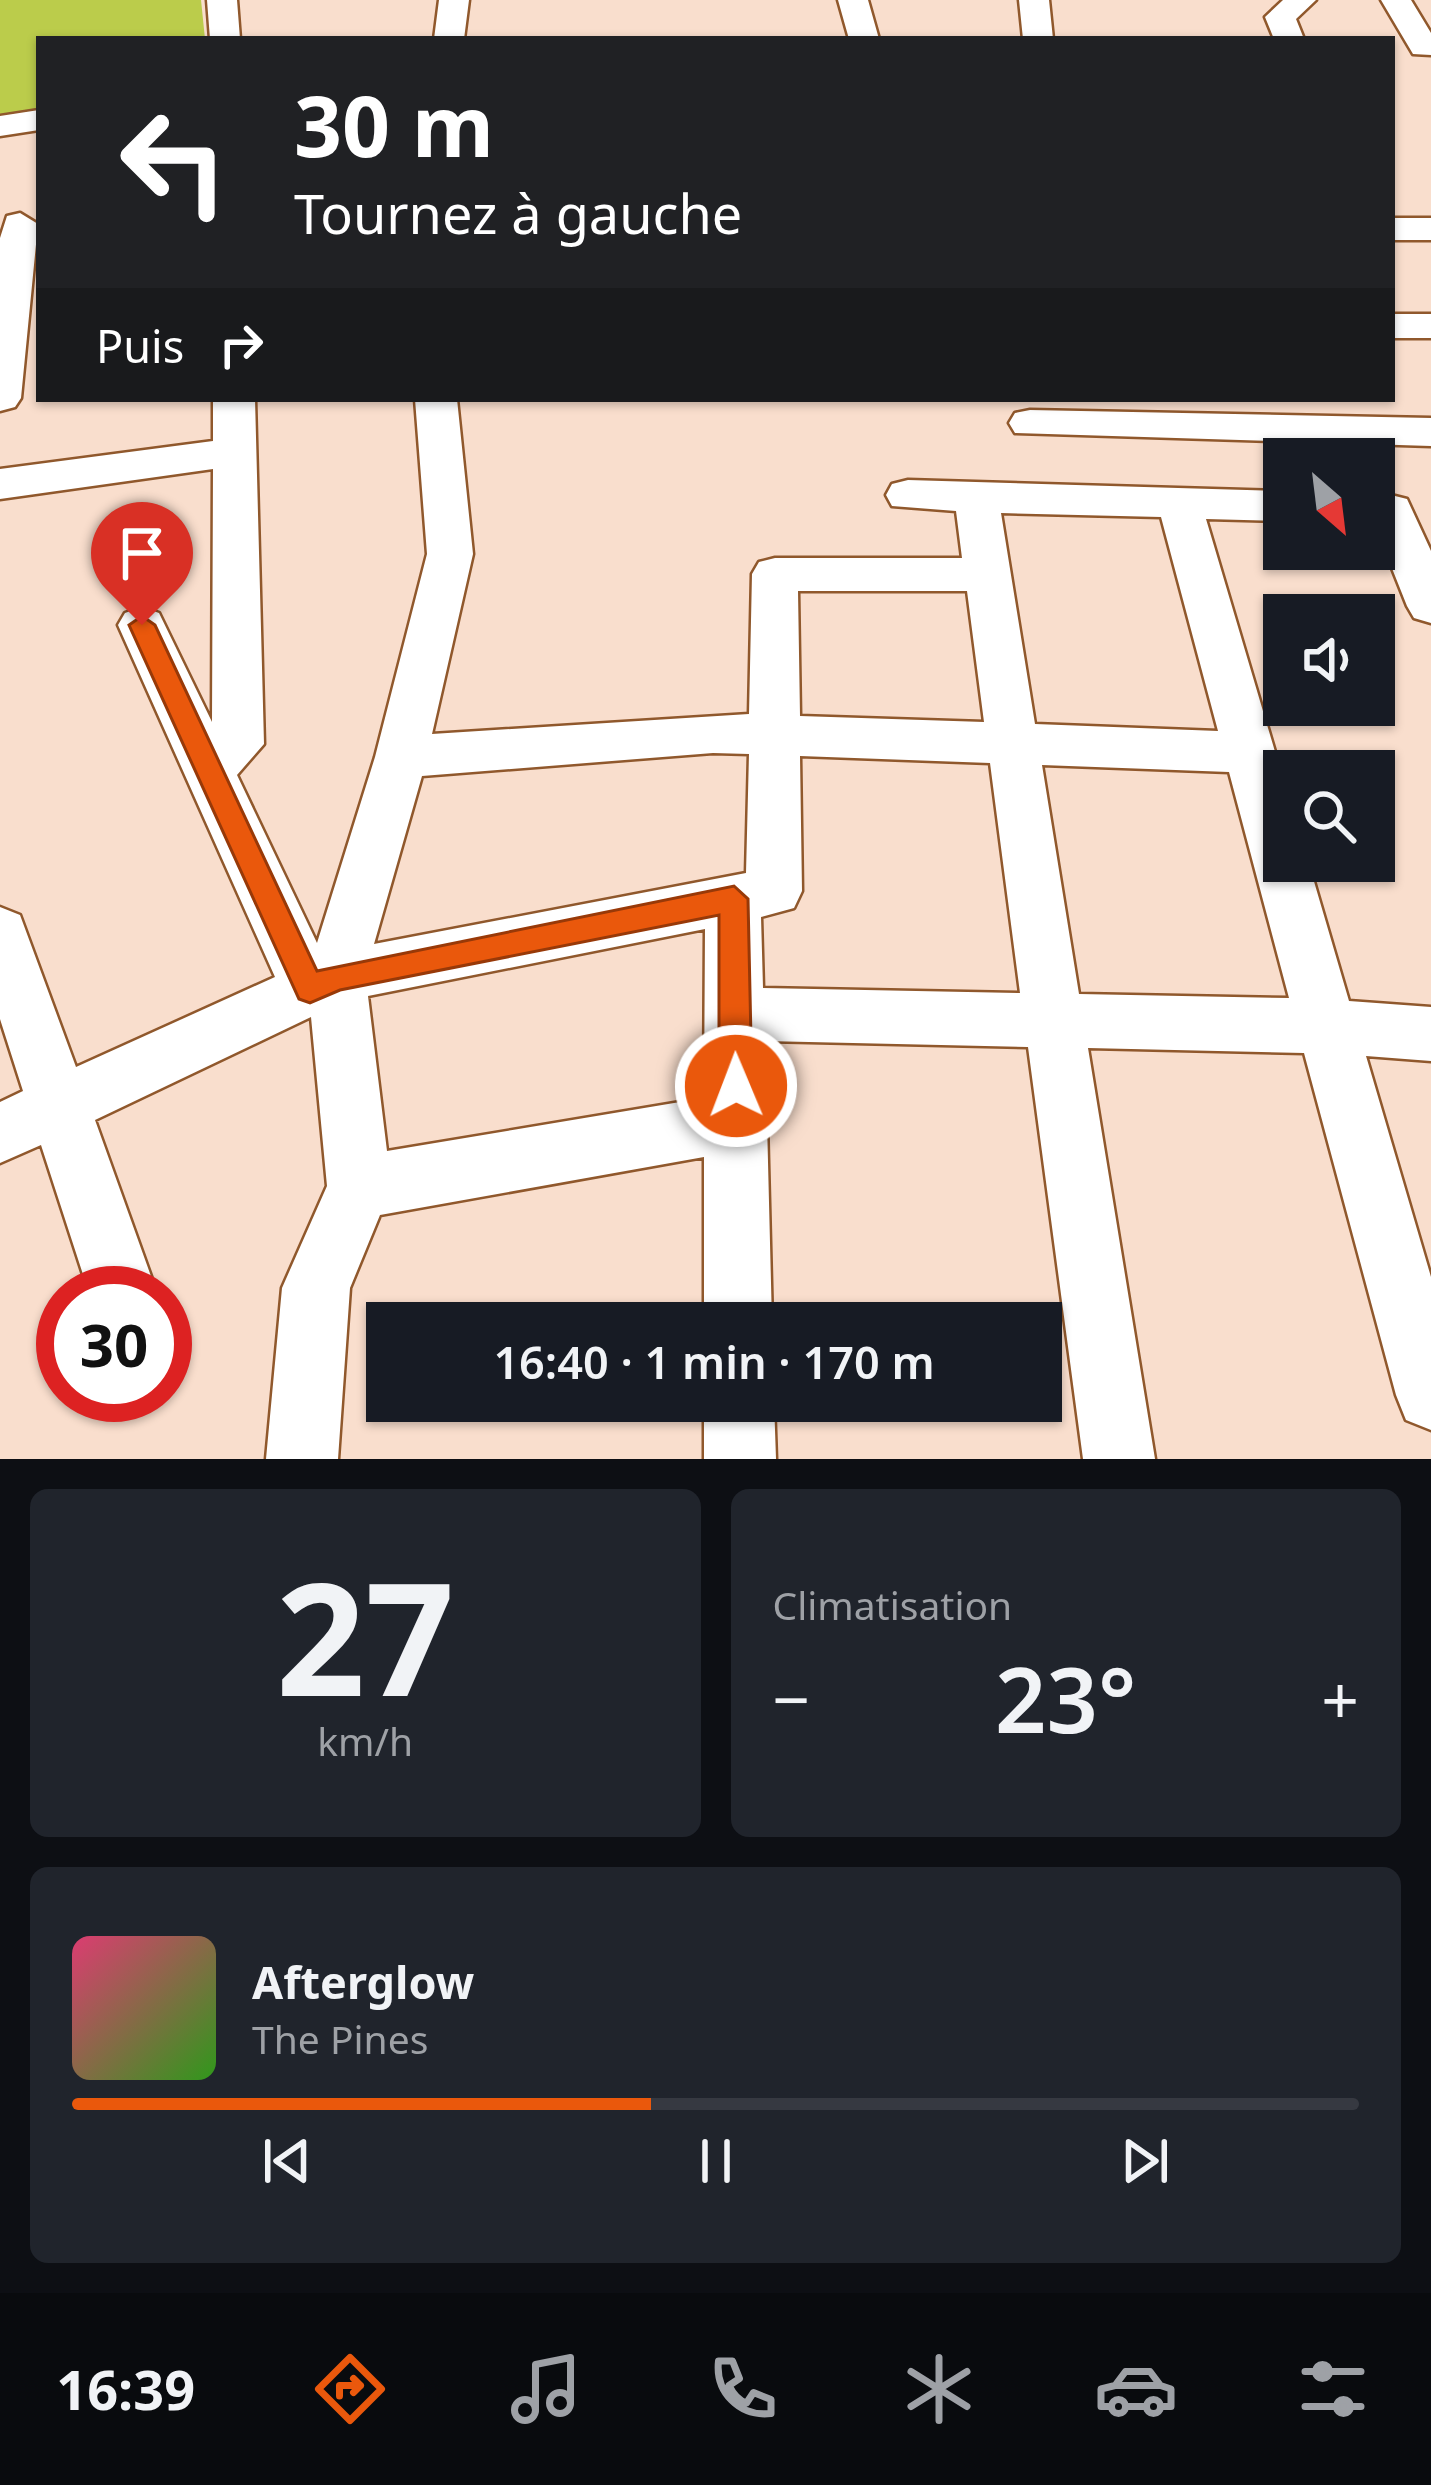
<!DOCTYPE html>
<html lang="fr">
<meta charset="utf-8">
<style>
:root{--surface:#171b24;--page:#20242c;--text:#f1f3f6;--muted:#9ea1a6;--line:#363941;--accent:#ea580c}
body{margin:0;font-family:"Noto Sans",sans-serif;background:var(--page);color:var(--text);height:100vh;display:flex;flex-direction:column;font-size:45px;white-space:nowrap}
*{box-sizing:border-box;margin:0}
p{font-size:39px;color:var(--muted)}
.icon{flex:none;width:66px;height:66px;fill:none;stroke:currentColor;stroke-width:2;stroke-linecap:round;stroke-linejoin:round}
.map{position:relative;height:1459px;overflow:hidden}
.details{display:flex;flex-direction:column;gap:30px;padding:30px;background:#0d0f14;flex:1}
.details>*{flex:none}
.top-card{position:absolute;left:36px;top:36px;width:1359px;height:366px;border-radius:0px;box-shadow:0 3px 9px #0004;background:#202124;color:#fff;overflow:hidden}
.needle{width:78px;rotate:152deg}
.fabs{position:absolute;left:1263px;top:438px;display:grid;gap:24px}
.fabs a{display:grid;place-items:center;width:132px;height:132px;border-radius:0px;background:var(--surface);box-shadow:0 3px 9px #0004;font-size:60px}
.speed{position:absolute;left:36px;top:1266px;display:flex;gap:24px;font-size:60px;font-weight:700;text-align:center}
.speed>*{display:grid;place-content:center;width:156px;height:156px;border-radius:50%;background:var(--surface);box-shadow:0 3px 9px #0004;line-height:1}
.speed .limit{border:18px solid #d22;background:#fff;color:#111}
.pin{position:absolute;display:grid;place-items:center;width:102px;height:102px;color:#fff;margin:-123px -51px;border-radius:50% 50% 50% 0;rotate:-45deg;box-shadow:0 0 12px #0007}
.pin .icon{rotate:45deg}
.me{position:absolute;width:132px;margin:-66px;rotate:359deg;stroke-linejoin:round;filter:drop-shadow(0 0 9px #0008)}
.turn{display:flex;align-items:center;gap:42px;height:252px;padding:0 60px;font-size:54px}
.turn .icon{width:156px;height:156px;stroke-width:2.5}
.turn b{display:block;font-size:84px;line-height:102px}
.then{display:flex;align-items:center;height:114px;padding:0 60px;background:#0003;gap:24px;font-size:45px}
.big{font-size:90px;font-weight:600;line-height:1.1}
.details .card{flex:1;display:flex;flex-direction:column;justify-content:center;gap:18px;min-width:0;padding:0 42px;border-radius:18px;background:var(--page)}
.details .dial{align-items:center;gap:0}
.dial b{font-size:156px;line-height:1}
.song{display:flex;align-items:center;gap:36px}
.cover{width:144px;height:144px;border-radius:18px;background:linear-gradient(135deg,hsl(340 70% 55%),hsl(110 70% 35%))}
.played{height:12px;border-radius:6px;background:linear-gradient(90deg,var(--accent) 45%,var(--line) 45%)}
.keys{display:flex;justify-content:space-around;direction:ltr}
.heat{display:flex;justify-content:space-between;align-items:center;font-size:66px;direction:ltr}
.details .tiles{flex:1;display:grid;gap:30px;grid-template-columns:1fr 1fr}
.card:last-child{grid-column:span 2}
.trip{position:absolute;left:366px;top:1302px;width:696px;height:120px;border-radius:0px;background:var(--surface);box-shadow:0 3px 9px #0004;font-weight:600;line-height:120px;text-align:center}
.dock{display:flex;height:192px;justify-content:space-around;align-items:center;background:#090b0e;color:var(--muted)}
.dock .icon{width:84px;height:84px}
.dock .on{color:var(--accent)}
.dock b{font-size:54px;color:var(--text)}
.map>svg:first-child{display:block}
.green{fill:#bbcc4b}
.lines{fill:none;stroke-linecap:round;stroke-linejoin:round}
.minor-casing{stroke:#90582c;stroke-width:5}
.minor{fill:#fff;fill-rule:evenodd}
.route{fill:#ea580c;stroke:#983908;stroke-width:3}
</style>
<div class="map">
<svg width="1431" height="1459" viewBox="0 0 1431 1459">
<rect width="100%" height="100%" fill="#f9decd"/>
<path class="green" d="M0,0H201L205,39H39V117L0,123Z"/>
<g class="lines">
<defs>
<path id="minor" d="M207,0H237L240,39H210Z
M439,0H469L464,39H434Z
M838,0H868L879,39H849Z
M1019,0H1049L1053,39H1023Z
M1283,0H1316L1296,19L1304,39H1274L1265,17Z
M1381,0H1411L1431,33V55L1413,54Z
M39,110V130L0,136V116Z
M20,213L38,224L21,398L15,407L0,411V238L7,216Z
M1392,218H1431V240H1392Z
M1392,314H1431V338H1392Z
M213,399H255L264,744L237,775L317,943L375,757L427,554L415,399H457L473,554L432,734L749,714L752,574L759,562L775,558H962L956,511L892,506L886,495L892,484L908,480L1284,491V521L1206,519L1284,782V861H1308L1349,1001L1431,1007V1061L1366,1056L1431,1277V1430L1406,1420L1396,1395L1304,1053L1088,1048L1155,1459H1083L1028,1047L765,1041L772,1323H704V1157L380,1215L350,1288L338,1459H266L282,1288L327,1186L311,1017L95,1120L157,1293H89L41,1145L0,1163V1102L23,1091L0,1019V907L20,915L76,1067L275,977L118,625L125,613L142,607L159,613L212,722L213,469L0,499V469L213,441ZM1001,513L1161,517L1218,731L1035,724ZM798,591H967L984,722L800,716ZM713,753L749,754L746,873L374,944L422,776ZM800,756L990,763L1020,993L763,988L761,917L794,908L802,891ZM1042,765L1229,772L1289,998L1079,994ZM705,929L704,1098L387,1151L368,996Z
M1030,410L1431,418V446L1015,433L1009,423L1015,413Z
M1391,495L1407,499L1431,551V623L1414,618L1407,606L1374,523V501Z
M704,1401H774L776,1459H704Z"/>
</defs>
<use href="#minor" class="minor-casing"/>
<use href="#minor" class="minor"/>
</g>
<path class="route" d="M142,616L155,625L317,971L734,886L748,899L752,1086L747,1097L736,1101L724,1097L719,1086V915L340,990L310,1003L299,999L129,625Z"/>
</svg>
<div class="fabs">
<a><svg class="needle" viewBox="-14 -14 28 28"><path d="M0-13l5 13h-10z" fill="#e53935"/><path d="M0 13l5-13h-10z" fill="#9ea1a6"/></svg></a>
<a><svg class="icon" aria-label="sound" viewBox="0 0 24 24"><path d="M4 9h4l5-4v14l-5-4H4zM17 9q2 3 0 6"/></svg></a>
<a><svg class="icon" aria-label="search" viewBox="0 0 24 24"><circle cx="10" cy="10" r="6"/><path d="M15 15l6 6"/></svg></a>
</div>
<div class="speed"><div class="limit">30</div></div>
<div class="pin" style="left:142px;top:625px;background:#d93025"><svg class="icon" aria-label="arrive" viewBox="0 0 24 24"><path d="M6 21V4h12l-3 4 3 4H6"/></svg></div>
<svg class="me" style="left:736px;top:1086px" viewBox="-20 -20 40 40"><circle r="17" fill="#ea580c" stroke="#fff" stroke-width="3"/><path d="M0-11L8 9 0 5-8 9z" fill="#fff"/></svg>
<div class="trip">16:40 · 1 min · 170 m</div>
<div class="top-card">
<div class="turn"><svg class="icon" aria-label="left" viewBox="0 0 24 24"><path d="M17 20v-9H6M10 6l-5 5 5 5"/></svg><div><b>30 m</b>Tournez à gauche</div></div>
<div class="then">Puis<svg class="icon" aria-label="right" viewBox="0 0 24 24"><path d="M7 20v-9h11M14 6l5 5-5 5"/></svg></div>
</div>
</div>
<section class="details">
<div class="tiles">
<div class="card dial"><b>27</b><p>km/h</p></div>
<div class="card"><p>Climatisation</p>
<div class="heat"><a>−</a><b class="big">23°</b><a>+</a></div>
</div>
<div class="card">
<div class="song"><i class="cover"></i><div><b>Afterglow</b><p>The Pines</p></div></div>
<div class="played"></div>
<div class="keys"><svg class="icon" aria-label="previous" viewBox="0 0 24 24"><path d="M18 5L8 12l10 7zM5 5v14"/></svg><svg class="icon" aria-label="pause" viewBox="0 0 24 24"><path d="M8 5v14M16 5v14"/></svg><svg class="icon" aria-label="next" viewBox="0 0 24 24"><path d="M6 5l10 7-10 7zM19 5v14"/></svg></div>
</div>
</div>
</section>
<nav class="dock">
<b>16:39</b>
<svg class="icon on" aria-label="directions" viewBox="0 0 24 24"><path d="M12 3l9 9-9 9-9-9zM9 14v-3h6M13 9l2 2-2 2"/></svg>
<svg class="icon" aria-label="music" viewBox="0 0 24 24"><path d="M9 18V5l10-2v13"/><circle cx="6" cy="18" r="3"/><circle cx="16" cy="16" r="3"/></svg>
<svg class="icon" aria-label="phone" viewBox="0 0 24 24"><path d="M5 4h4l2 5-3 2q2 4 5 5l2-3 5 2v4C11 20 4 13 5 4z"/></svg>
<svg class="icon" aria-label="climate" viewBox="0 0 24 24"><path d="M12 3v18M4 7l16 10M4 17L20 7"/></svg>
<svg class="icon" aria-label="car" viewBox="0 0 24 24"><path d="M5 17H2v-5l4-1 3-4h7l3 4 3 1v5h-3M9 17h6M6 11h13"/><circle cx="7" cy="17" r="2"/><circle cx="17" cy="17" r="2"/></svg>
<svg class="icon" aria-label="filters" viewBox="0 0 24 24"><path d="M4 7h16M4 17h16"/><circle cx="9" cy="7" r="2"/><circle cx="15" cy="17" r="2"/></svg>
</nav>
